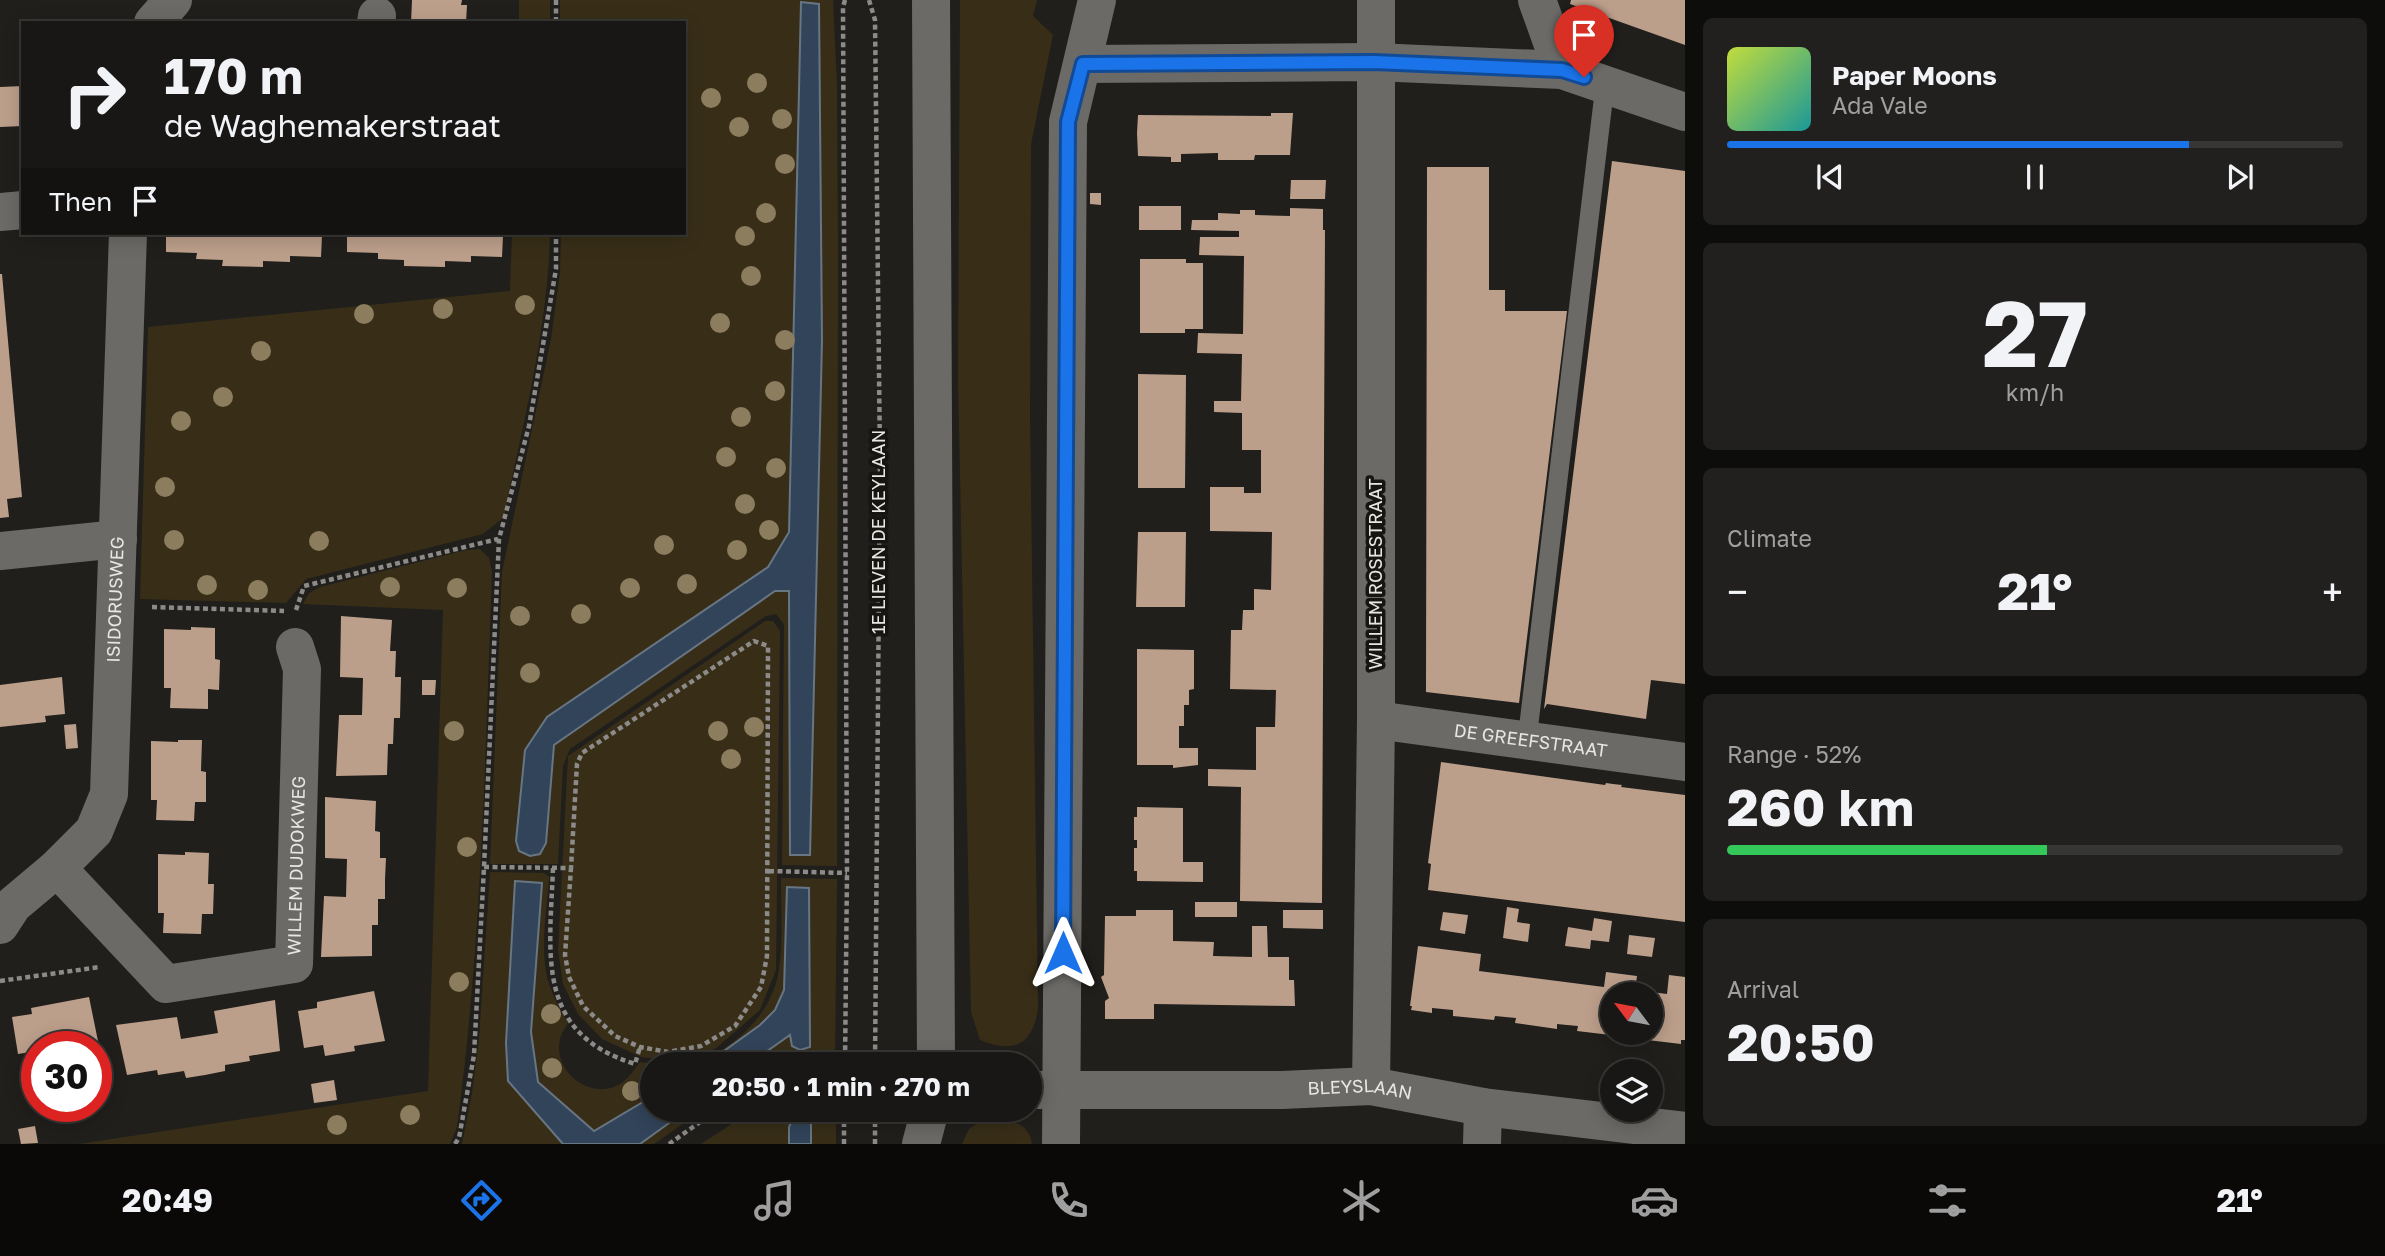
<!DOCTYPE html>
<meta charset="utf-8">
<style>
:root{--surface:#181715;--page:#21201e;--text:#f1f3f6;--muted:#9f9fa0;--line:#363634;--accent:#1a73e8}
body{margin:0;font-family:"Golos Text",sans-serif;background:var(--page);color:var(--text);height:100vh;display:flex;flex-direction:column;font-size:26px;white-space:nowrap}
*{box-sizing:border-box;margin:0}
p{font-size:23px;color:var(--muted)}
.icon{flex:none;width:38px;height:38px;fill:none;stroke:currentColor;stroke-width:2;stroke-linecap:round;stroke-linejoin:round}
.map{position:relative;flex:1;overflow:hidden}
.panel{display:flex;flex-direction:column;gap:18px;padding:18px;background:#0d0d0c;width:700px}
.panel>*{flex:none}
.top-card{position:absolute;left:21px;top:21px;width:665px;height:214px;border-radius:0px;box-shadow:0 4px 18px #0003,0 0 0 2px var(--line);background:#181715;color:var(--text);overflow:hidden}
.needle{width:46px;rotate:302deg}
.buttons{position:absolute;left:1600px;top:982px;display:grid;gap:14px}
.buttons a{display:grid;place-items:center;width:63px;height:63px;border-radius:50%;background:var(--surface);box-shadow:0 4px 18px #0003,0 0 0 2px var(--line);font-size:35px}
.speed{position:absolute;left:21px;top:1031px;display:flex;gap:14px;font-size:35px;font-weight:700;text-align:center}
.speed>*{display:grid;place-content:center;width:91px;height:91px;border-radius:50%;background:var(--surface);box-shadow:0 4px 18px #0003,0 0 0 2px var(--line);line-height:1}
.speed .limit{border:10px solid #d22;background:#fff;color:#111}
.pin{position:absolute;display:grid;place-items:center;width:60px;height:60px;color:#fff;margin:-72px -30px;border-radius:50% 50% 50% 0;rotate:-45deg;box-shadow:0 0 7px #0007}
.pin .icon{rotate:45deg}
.me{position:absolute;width:77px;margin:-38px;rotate:0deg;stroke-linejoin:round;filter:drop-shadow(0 0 5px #0008)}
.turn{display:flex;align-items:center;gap:24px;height:147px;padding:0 28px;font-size:32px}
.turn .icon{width:91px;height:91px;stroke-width:2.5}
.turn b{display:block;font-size:49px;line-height:60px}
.then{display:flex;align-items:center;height:66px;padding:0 28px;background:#0003;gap:14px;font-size:26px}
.big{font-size:52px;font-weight:700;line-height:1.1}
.panel .tile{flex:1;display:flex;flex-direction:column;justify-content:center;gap:10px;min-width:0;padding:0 24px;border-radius:10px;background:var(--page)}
.panel .dial{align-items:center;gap:0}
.dial b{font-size:91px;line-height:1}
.song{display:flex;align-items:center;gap:21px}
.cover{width:84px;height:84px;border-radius:10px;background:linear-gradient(135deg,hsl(70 70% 55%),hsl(180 70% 35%))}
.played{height:7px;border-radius:4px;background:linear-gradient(90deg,var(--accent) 75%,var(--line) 75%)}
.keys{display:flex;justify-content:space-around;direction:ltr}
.heat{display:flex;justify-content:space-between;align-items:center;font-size:38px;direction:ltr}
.charge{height:10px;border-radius:5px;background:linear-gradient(90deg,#34c759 52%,var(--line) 0)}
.trip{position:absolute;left:640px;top:1052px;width:402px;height:70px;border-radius:35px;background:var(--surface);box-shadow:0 4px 18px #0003,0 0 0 2px var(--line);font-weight:700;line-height:70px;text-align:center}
.menu{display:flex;height:112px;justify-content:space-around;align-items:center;background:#0a0908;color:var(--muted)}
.menu .icon{width:49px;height:49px}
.menu .selected{color:var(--accent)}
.menu b{font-size:32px;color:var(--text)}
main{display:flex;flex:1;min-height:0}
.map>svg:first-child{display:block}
.green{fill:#382e18;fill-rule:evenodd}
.water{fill:#32445a;stroke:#687583;stroke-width:2}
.building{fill:#bc9f8b}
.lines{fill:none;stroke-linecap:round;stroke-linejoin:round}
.path{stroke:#8c8b89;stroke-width:4.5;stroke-dasharray:5 3.5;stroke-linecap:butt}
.lane{stroke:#6b6a67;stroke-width:19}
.street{stroke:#6b6a67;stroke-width:38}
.secondary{stroke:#6b6a67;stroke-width:38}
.tree{fill:#8b7d5e}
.route-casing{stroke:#114b97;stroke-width:18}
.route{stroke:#1a73e8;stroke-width:12}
.labels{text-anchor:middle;stroke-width:7;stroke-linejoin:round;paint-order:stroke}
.street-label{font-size:18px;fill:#e7e6e4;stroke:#161513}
</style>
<main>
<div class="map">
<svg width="1685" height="1144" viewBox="0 0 1685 1144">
<rect width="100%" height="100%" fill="#201f1c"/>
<path class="green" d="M519,0H550V23H519Z
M560,0H833L837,85L838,249L837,866L782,865L784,624L776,614L766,616L570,749L563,766L558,864H490L502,572L551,339L560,272L561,233H684V23H560ZM801,3L819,4L822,340L790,854V591H775L553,745L516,841L525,750L547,717L768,567L789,532Z
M960,0H1037L1033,16L1053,35L1031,144L1030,419L1038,1008C1033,1045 1014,1054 980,1040L971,1012L958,377Z
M512,233H550C548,329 523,423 504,517L483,534L306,579L286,603L140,599L148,327L510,291Z
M480,549L489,558L492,571C485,756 482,943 457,1127L450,1144H79L428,1091L443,610L303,604L309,593L320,587L466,550Z
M765,621H773L780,631L776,970L760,1010L715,1049L671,1061L641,1057L602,1039L578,1014L563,984L558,950L568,756Z
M490,872L544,873L549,877C547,909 540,946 547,977C552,994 559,1008 568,1023C565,1028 561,1034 560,1039C553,1070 587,1099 616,1086C627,1081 633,1071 640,1062L658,1064H653V1096L594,1131L538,1082L531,1032L542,883L516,881L506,1043L508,1081L563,1144H462L472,1093L479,1039Z
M781,878L837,879L835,1064H749L790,1034L793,1046L800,1050L810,1046L798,888L788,887L784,990L775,1010L759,1025L706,1064H674C690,1061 706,1059 720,1051C749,1034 774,1004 779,970C783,944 781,906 781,878Z
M687,1110H703L654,1144H640Z
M753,1110H836V1144H811V1124L789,1127V1144H701Z
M984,1119C1005,1119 1028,1119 1032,1144H962L969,1129Z"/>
<path class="water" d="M801,2L819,4L822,340L810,855H790L789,591H775L554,745L546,843L540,854L530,856L519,851L516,841L525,750L547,717L768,567L789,532Z
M515,881L542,883L531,1032L538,1082L594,1131L653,1096V1110H687L640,1144H563L508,1081L506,1043Z
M787,887L809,888L810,1047L800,1050L792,1046L790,1035L749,1064H706L760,1025L775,1010L784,990Z
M801,1116L811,1124V1144H789V1127L793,1118Z"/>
<path class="building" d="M412,0H462L461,5H467L466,23H411Z
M1571,0H1685V45L1570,4Z
M23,86V126L0,127V87Z
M1271,113H1293L1290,155H1255L1254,160H1218V153L1181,154V162H1171V157L1138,156L1137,133L1138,115L1271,116Z
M1612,161L1685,171V684L1651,680L1646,719L1547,704L1544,709Z
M1427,167H1489V290H1505V311H1567L1519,703L1426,692Z
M1291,180H1326L1325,199H1290Z
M1090,193H1101V205L1090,204Z
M1139,206H1181V230H1139Z
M1290,208L1323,209V230H1325L1322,903L1240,901L1241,787L1208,786V769L1256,770V727H1275L1276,690L1230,689L1231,630H1242L1243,610H1254V589L1271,590L1272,532L1210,531V487H1244V493H1261V450H1242V413L1214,412V401H1241L1242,354L1197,353L1198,333L1243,334L1244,256L1199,255L1200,237H1239V231L1191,230L1192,220H1218V213L1240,214V210H1255V215L1290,216Z
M166,233H324L322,236L321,257L290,256V262L263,261V267L222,266L223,260L196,259L197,253L166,252Z
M347,233H505V236H503L502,257L471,256V262L445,261V267L404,266V260L378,259V253L347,252Z
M1140,259H1186V263H1203V329H1185V333H1140Z
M0,274H2L22,497L7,499L9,517L0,518Z
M1138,374L1186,375L1185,488H1138Z
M1138,532H1186L1185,607H1136Z
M341,616L392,620L390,651H396L395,677H401L400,718H394L393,744H388L387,775L336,776L339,715H362L363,678L340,677Z
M191,627L215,628V659L220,660L219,690L208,689V709L170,708L171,688H164V629L191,630Z
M1137,649L1194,650V689L1189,690V705H1184V726H1179V748H1198V765L1173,768V765H1137Z
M62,677L65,714L45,716L46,722L0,727V685Z
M422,680H436L435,695H422Z
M76,724L78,748L66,749L64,725Z
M178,740H202L201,771L206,772V802H195L194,821L156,820L157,800H151V741L178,742Z
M1441,762L1605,785L1606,783L1613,784L1622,785L1621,787L1685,795V922L1428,890L1431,864L1428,863Z
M325,797L376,801L375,831L380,832V858H386L385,879V899H378V925H372V956L321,957L324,896L346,897L347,859L325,858Z
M1137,807L1183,808V862H1203V882L1137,881V871H1134V848H1137V840H1134V817H1137Z
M185,852L209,853L208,884H214L213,914H202L201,934L163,933L164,913H158V854L185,855Z
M1195,902H1237V917H1195Z
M1507,907L1519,909L1517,922L1530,924L1528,942L1503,938Z
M1136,910H1173V941L1214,942L1213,956L1252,957V926H1267L1268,957H1289V980H1294L1295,1006L1154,1004V1019H1105V1001L1109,998L1101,977L1104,975L1105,916H1136Z
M1283,910H1323V929L1283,928Z
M1443,912L1468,915L1465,934L1440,930Z
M1594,918L1612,921L1609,942L1591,940L1590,949L1565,946L1568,927L1592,931Z
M1629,935L1655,938L1652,957L1627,954Z
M1418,946L1481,954L1479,971L1604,987L1606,972L1637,976L1635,990L1667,994L1669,975L1685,977V1040H1681V1044L1639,1039L1640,1032H1650V994H1612V1032H1619V1036L1577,1031L1578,1026L1567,1025L1557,1024V1029L1515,1023L1516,1018L1495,1016L1494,1020L1453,1016V1010L1432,1008V1013L1411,1010L1412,1006H1410Z
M374,991L385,1041L354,1046L355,1051L325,1056L323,1045L304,1048L298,1011L317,1008V1002Z
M89,997L99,1046H37V1051L18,1054L12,1017L32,1014L31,1008Z
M275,1000L280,1051L249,1056L250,1061L225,1065V1071L205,1075L186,1078L184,1071L158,1075L157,1070L127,1075L116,1025L177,1017L181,1039L218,1033L214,1011Z
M334,1080L337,1100L314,1103L311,1084Z
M35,1126L38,1143L21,1144L18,1129Z"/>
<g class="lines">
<path class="path" d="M556,0V23
M845,0L843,7L847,873L845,1064
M869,0L875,20L880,459L875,1064
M152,607L284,611
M296,610L304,586L498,539
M484,867L571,868L577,764L582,753L754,641L768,646L767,956L761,987L735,1026L701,1046L668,1052L640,1047L615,1036L583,1006L569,977L565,955L571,868
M553,868C550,953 534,1033 635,1064L640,1047
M769,871L847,873
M0,981L100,967
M455,1144L459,1138L474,1055L484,867L499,539L529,426L556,269V233
M669,1144L717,1110
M844,1144V1110
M875,1144V1110"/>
<path class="lane" d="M1527,740L1605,85"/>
<g class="street">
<path d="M1537,0L1562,70"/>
<path d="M153,23L173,0"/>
<path d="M376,23L377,16"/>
<path d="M1083,64L1374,62L1562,70L1685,112"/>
<path d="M0,212L23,210"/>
<path d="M0,551L118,539"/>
<path id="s1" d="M1376,720L1685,762"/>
<path id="s2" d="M57,868L166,984L294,964L302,669L295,647"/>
<path id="s3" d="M0,925L13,905L57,868L94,831L109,794L128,233"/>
<path d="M1371,1086L1376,720V0"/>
<path id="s4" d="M1031,1090H1282L1371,1086L1483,1107L1685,1131"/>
<path d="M1061,1144L1068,122L1097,0"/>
<path d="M1482,1144L1483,1107"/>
</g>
<path class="secondary" d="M931,0L936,1064
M921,1144L930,1110"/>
</g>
<g class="tree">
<circle cx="757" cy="83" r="10"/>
<circle cx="711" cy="98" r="10"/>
<circle cx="782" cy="119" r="10"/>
<circle cx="739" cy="127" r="10"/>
<circle cx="785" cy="164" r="10"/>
<circle cx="766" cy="213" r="10"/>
<circle cx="745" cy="236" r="10"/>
<circle cx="751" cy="276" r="10"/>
<circle cx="525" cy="305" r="10"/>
<circle cx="443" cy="309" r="10"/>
<circle cx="364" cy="314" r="10"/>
<circle cx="720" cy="323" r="10"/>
<circle cx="785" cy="340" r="10"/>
<circle cx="261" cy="351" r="10"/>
<circle cx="775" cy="391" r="10"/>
<circle cx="223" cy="397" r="10"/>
<circle cx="741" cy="417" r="10"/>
<circle cx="181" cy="421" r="10"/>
<circle cx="726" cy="457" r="10"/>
<circle cx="776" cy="468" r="10"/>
<circle cx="165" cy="487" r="10"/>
<circle cx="745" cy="504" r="10"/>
<circle cx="769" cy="530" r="10"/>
<circle cx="174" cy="540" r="10"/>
<circle cx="319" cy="541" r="10"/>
<circle cx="664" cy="545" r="10"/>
<circle cx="737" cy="550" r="10"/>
<circle cx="687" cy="584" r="10"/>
<circle cx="207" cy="585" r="10"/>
<circle cx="390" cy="587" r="10"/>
<circle cx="457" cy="588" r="10"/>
<circle cx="630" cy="588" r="10"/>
<circle cx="258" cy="590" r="10"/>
<circle cx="581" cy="614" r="10"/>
<circle cx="520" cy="616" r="10"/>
<circle cx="530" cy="673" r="10"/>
<circle cx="754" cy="727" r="10"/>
<circle cx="454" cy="731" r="10"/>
<circle cx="718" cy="731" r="10"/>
<circle cx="731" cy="759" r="10"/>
<circle cx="467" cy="847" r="10"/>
<circle cx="459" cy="982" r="10"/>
<circle cx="551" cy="1014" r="10"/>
<circle cx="552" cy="1068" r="10"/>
<circle cx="632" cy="1091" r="10"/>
<circle cx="410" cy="1115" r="10"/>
<circle cx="337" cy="1125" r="10"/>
</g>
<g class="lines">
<defs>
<path id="route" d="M1063,953L1068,122L1083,64L1374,62L1562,70L1584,77"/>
</defs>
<use href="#route" class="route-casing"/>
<use href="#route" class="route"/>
</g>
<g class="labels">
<g class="street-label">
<text transform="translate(879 532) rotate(-90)" y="6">1E LIEVEN DE KEYLAAN</text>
<text transform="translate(1376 574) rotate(-90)" y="6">WILLEM ROSESTRAAT</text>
<text dy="6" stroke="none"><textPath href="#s3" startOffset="368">ISIDORUSWEG</textPath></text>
<text dy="6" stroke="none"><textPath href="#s1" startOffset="156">DE GREEFSTRAAT</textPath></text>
<text dy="6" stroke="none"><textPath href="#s2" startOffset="387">WILLEM DUDOKWEG</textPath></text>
<text dy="6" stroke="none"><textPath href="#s4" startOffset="329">BLEYSLAAN</textPath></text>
</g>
</g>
</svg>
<div class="buttons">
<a><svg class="needle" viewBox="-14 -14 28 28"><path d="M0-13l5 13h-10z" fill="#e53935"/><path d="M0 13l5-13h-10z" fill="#9f9fa0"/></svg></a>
<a><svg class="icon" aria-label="layers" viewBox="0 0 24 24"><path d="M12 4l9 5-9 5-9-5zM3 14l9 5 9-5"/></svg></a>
</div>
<div class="speed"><div class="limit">30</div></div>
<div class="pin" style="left:1584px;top:77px;background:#d93025"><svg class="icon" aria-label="arrive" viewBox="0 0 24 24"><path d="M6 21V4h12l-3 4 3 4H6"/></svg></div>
<svg class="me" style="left:1063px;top:953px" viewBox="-20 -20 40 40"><path d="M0-17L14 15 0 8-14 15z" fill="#1a73e8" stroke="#fff" stroke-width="4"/></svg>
<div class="trip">20:50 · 1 min · 270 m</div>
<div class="top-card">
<div class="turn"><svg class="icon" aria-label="right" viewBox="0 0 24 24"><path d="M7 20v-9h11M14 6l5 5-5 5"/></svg><div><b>170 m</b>de Waghemakerstraat</div></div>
<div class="then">Then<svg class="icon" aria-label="arrive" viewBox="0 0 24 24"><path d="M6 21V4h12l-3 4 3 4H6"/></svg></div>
</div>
</div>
<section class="panel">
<div class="tile">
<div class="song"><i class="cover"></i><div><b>Paper Moons</b><p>Ada Vale</p></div></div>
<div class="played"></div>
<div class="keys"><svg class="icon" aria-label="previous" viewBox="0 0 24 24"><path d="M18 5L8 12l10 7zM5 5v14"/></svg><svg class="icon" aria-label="pause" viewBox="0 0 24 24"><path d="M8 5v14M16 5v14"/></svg><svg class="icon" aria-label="next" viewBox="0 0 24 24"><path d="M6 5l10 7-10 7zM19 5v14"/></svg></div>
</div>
<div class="tile dial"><b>27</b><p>km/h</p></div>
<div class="tile"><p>Climate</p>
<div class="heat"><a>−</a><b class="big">21°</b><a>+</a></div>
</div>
<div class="tile"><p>Range · 52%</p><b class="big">260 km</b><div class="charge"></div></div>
<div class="tile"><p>Arrival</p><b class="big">20:50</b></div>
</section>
</main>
<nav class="menu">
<b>20:49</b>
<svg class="icon selected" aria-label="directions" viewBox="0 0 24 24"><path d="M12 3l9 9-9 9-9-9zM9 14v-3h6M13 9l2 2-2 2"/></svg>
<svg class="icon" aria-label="music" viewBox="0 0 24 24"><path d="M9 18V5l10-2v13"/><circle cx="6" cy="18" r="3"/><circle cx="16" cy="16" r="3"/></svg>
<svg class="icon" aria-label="phone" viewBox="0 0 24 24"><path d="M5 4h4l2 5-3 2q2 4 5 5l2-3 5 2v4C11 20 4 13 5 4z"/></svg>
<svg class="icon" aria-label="climate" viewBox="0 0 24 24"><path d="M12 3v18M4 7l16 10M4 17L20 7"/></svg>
<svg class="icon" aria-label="car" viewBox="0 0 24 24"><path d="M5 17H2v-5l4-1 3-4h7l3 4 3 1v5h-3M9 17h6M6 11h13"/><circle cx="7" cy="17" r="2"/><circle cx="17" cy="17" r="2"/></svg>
<svg class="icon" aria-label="filters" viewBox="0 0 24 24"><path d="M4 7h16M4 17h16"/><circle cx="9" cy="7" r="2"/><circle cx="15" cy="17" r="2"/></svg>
<b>21°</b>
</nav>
